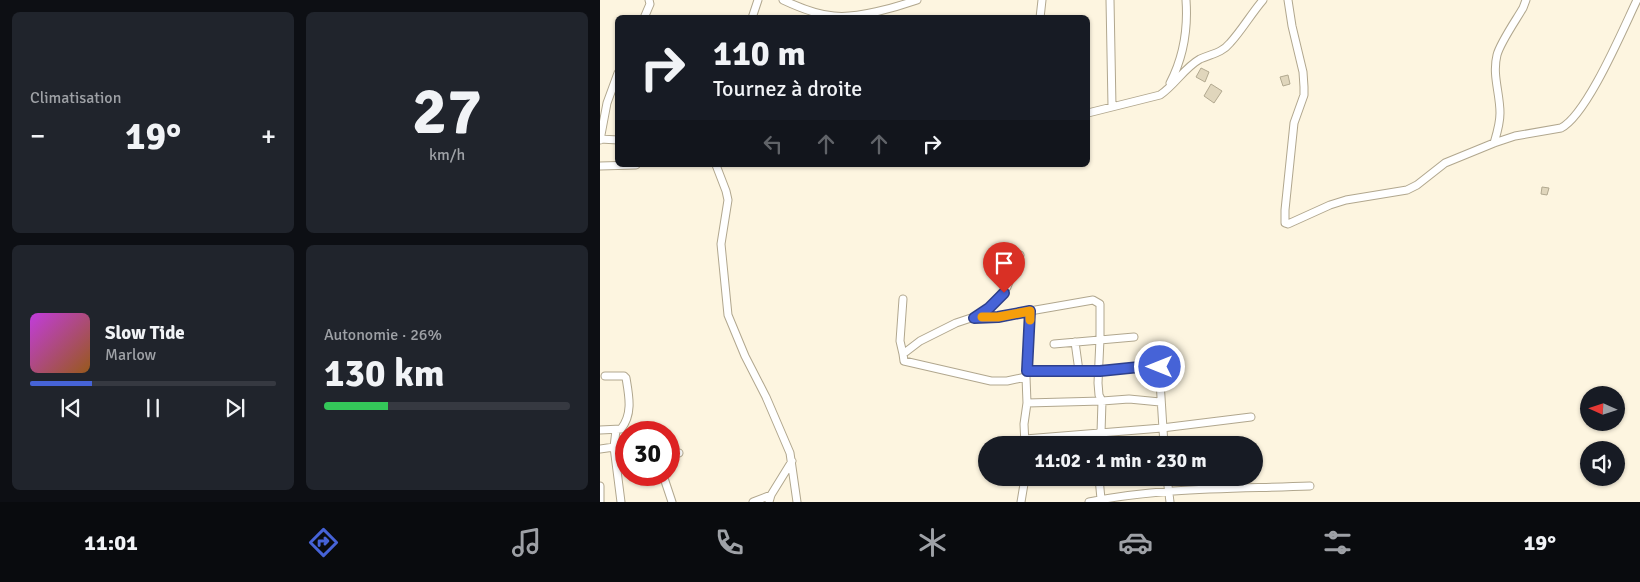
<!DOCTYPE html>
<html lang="fr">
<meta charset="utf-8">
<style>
:root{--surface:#171b24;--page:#20242c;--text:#f1f3f6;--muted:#9ea1a6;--line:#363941;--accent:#4663d7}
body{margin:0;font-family:Signika,sans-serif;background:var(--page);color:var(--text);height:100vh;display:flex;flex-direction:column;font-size:19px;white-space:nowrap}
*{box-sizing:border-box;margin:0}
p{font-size:16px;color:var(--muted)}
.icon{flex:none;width:28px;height:28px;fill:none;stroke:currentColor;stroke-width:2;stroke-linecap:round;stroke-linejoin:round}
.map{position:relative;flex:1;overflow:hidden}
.details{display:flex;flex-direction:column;gap:12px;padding:12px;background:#0d0f14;width:600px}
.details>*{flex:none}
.hud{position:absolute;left:15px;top:15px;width:475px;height:152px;border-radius:8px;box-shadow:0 1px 4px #0004;background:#171b24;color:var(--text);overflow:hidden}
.needle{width:32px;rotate:273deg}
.controls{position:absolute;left:980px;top:386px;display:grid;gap:10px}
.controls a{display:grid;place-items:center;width:45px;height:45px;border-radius:50%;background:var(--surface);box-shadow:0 1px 4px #0004;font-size:25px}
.speed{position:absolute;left:15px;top:421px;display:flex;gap:10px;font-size:25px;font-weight:700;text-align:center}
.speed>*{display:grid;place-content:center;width:65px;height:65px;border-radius:50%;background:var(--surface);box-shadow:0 1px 4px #0004;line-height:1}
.speed .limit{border:8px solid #d22;background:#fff;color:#111}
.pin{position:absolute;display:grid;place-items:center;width:42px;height:42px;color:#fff;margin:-51px -21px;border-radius:50% 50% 50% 0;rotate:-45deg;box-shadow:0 0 5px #0007}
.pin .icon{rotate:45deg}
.me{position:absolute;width:55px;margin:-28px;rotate:270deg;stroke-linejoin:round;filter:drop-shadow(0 0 4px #0008)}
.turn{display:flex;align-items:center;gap:18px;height:105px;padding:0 15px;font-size:22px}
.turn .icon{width:65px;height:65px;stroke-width:2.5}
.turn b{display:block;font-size:35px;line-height:42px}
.lanes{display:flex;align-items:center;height:48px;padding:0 15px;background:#0003;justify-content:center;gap:25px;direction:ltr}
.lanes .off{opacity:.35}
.big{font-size:38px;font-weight:800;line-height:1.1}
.details .tile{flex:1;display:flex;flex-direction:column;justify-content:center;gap:8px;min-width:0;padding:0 18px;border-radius:8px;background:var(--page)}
.details .dial{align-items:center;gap:0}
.dial b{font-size:65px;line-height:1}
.song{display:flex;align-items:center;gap:15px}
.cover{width:60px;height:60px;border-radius:8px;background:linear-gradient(135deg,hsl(290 70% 55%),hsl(30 70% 35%))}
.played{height:5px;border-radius:2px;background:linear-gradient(90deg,var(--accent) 25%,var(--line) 25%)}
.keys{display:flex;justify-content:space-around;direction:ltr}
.heat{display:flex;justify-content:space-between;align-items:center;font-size:28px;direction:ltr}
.charge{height:8px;border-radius:4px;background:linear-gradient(90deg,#34c759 26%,var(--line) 0)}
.details .tiles{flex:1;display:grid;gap:12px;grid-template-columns:repeat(2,1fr)}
.trip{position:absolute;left:378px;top:436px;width:285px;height:50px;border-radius:25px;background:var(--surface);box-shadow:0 1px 4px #0004;font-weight:800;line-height:50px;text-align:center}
.tab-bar{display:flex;height:80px;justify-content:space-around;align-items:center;background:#090b0e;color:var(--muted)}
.tab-bar .icon{width:35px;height:35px}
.tab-bar .active{color:var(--accent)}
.tab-bar b{font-size:22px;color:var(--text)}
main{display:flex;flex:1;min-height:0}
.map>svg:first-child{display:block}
.building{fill:#e0d6bc;stroke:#b2a990}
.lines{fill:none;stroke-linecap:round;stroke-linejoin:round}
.minor-casing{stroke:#b1a78e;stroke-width:9}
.minor{stroke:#fff;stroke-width:7}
.route-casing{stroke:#2e408c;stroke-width:12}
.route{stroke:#4663d7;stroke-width:9}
.slow{stroke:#f59e0b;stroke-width:9}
</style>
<main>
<section class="details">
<div class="tiles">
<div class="tile"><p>Climatisation</p>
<div class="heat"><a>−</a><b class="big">19°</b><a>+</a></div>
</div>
<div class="tile dial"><b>27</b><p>km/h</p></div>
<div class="tile">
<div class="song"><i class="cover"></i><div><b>Slow Tide</b><p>Marlow</p></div></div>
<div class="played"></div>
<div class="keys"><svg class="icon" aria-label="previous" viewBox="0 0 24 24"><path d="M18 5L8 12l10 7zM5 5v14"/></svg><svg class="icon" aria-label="pause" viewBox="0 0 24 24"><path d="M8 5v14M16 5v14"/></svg><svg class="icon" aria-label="next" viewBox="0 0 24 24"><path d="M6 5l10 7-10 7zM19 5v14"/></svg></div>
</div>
<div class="tile"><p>Autonomie · 26%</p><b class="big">130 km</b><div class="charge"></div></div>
</div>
</section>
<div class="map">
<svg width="1040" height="502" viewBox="0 0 1040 502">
<rect width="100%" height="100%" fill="#fdf5e0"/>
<path class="building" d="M601,68L609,72L605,82L596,77Z
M688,75L690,84L683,86L680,77Z
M611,84L622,91L614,103L604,96Z
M942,187L949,188L947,195L941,194Z"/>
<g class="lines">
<defs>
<path id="minor" d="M183,0C198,7 218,15 234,16C256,19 297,7 317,0
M510,0L512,106
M688,0L692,26L703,72L704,87V95L694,123L685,210V223L688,224L730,205L746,200L807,190L817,185L845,163L894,143L915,136L961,128C987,115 1023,29 1037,0
M44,18L50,4L49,0
M152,18L158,0
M440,18L442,0
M570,83C583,58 588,28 586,0
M488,113L560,95C575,85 584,68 600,59C611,54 622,53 630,43C642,30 651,14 663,0
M0,139L18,140
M0,140L7,103L18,73
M894,143C897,133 900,124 900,113C900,93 892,75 897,55C900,43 916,20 923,8L926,0
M116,165L126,191L128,200L121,244L128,315L145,356L166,397L190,453L197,502
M0,166L36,165
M420,255L407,287L389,308L374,317L356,323L320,341L303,354L304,361L391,381H407L426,377
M430,311L493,300L500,304V339L498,383L499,395L502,401L501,433
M376,317H398L430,311L426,377L427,403L424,424L425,445
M475,342L479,371
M454,344L534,337
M303,354L300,341L303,299
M427,371H500L559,365L564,445
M427,403L502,401L529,399L560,402
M0,430L21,429C33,414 29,396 26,378L24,376H5
M16,430L14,447L21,502
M496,434V445
M425,439L562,428L651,417
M0,449L14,447L26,448
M69,452L79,453
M63,475L72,502
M499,478L501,499
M567,478L570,502
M0,486V502
M153,502L171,495
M169,502L171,495L192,461
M421,502L425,478
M489,502C561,487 637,489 710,486"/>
</defs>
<use href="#minor" class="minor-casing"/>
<use href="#minor" class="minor"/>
</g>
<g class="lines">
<defs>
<path id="route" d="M404,293L389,308L374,318L398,317L430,311L427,371H500L559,365L560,367"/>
</defs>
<use href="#route" class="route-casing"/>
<use href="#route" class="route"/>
<path class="slow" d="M382,317H398L430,311V320"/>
</g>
</svg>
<div class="controls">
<a><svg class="needle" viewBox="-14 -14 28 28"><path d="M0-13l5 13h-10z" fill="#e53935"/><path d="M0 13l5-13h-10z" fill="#9ea1a6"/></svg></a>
<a><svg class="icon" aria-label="sound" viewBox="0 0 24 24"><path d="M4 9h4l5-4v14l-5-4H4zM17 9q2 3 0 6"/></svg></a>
</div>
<div class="speed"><div class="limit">30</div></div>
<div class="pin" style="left:404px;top:293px;background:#d93025"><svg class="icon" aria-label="arrive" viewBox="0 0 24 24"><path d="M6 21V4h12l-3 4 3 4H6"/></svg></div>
<svg class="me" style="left:560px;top:367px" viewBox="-20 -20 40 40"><circle r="17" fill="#4663d7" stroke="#fff" stroke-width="3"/><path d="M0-11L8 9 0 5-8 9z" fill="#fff"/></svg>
<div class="trip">11:02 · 1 min · 230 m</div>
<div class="hud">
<div class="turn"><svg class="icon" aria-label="right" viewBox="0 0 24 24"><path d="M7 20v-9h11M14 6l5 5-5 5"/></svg><div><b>110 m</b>Tournez à droite</div></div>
<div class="lanes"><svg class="icon off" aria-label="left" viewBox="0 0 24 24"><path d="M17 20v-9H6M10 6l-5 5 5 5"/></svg><svg class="icon off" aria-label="ahead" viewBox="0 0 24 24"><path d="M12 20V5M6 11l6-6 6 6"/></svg><svg class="icon off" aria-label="ahead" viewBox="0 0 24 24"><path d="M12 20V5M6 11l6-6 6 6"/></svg><svg class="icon" aria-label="right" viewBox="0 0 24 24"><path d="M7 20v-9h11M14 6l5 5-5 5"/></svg></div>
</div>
</div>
</main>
<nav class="tab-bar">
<b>11:01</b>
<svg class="icon active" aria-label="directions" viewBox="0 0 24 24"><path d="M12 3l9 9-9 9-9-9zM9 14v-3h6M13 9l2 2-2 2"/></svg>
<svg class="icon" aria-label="music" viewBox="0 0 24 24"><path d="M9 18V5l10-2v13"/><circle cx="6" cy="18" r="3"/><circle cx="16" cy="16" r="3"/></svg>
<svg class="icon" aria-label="phone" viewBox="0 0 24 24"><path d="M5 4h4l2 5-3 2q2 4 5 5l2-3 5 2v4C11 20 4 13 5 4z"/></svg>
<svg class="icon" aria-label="climate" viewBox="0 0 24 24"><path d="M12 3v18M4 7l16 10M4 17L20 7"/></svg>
<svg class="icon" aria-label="car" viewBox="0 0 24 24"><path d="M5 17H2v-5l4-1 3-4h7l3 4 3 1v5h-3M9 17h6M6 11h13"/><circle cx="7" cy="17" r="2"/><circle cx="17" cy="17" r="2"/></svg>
<svg class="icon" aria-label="filters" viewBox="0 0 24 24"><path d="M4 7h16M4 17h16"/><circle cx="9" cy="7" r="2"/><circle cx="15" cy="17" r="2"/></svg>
<b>19°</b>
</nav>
